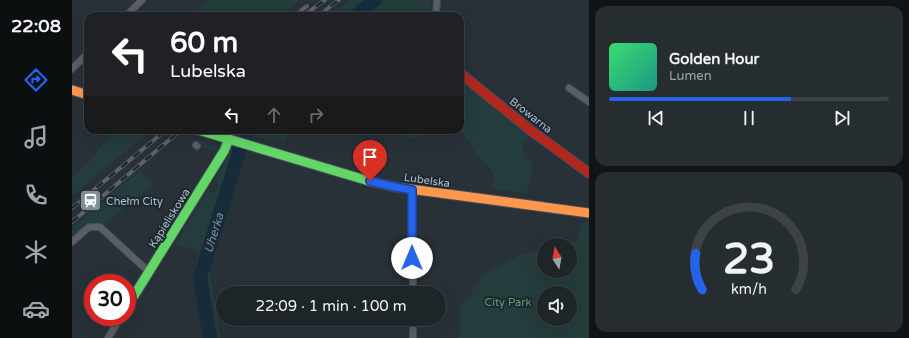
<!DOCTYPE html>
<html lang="pl">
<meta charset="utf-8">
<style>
:root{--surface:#1e2529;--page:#262d31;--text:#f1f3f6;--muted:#a1a5a8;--line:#3c4246;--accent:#2563eb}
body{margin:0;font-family:"Varela Round",sans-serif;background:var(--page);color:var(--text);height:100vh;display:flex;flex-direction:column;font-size:15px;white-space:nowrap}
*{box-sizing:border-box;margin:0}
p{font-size:13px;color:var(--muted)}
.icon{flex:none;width:22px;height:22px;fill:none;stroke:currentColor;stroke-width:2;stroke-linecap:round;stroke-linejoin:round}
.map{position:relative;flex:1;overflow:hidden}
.sheet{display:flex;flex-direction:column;gap:6px;padding:6px;background:#101417;width:320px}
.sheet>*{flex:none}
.banner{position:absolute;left:12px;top:12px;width:380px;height:122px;border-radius:12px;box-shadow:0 4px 16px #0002,0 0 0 1px var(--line);background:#202124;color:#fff;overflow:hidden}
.needle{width:26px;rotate:349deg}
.tools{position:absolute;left:465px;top:238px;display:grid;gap:8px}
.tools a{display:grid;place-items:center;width:40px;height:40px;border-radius:50%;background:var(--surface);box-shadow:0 4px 16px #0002,0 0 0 1px var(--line);font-size:20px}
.speed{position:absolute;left:12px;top:274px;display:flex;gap:8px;font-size:20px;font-weight:700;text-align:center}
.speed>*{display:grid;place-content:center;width:52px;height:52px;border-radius:50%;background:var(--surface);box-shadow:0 4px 16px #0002,0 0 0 1px var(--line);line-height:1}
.speed .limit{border:6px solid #d22;background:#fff;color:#111}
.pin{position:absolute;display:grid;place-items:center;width:34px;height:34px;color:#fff;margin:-41px -17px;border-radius:50% 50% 50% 0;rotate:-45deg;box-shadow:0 0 4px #0007}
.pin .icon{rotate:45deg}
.me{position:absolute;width:44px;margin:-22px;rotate:0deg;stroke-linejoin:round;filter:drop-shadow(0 0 3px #0008)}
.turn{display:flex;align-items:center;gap:14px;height:84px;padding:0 20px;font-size:18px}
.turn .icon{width:52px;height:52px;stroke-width:2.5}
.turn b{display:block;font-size:28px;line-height:34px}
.lanes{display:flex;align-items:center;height:38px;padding:0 20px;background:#0003;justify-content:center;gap:20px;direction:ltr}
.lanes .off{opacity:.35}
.sheet .widget{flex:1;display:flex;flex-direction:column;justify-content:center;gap:6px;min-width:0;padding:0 14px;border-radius:12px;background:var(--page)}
.sheet .dial{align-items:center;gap:0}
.dial svg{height:104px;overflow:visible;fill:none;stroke:var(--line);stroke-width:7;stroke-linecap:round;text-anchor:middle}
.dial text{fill:var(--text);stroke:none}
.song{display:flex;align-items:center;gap:12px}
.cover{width:48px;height:48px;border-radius:6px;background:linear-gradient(135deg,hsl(140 70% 55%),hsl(170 70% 35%))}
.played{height:4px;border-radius:2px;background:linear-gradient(90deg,var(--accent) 65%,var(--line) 65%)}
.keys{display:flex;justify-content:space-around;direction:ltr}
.trip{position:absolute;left:144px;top:286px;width:230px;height:40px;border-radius:20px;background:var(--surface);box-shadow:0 4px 16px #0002,0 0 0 1px var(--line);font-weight:600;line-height:40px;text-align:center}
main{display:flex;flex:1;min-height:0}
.dock{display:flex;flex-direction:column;width:72px;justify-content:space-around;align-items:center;background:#0c0f10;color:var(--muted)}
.dock .icon{width:28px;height:28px}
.dock .active{color:var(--accent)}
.dock b{font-size:18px;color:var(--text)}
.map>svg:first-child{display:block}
.green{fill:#253c3c;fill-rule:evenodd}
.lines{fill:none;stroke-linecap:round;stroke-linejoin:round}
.river{stroke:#172c3b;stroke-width:14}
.street-casing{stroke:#464e54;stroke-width:8}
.fast-casing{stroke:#464e54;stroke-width:11}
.slow-casing{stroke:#464e54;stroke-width:11}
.jam-casing{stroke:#464e54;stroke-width:11}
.street{stroke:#585f65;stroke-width:6}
.fast{stroke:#63d668;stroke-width:9}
.slow{stroke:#ff974d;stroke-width:9}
.jam{stroke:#b3261e;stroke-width:9}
.rail-casing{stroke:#5c6368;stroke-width:4}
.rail{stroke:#1c2832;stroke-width:2.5;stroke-dasharray:8;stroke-linecap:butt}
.route-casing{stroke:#184099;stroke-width:10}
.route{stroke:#2563eb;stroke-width:7}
.labels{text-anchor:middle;stroke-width:4;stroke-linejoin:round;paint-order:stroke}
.street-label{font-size:11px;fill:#b2bec8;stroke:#1c2832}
.poi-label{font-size:11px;fill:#b2bec8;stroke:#1c2832;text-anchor:start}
.park-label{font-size:11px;fill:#689a6b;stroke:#1c2832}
.water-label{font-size:12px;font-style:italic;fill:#6a8fa8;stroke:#1c2832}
</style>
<main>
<nav class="dock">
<b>22:08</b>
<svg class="icon active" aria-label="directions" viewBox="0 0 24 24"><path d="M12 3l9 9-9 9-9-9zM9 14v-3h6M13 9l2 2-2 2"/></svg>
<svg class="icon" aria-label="music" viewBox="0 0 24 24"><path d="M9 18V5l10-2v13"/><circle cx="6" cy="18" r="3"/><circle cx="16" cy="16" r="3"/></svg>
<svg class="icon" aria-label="phone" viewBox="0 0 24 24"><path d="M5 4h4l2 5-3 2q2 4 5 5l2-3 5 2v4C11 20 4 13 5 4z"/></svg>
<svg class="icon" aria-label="climate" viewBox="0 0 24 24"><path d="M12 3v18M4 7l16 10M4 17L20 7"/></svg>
<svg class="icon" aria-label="car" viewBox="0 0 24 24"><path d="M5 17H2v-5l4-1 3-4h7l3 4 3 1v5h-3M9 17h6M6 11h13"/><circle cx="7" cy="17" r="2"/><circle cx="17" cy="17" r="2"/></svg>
</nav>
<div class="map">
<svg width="517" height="338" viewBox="0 0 517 338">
<rect width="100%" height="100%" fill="#283137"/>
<path class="green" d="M138,0H228L208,16H133L126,9Z
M278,0H358V14L299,11L292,16H257Z
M388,77L401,90L458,133L451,145L450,150C466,161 460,178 454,193L421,189L420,186L422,184L421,174L416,166L408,159L398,143L387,130H388Z
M42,130H79L0,196V177L18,161Z
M160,130H217L213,142L208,140L207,142L187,137L179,136Z
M328,130H362L339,140Z
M129,140L144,146L145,147V150L140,151L126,144Z
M159,149L169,152L139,253L142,254L137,270L149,338H131L123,279L124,262L127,250L103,245L136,190L141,194L147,185L142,181L149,171Z
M68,170L79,182L84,183L30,226L17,227L0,242V227Z
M509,222L517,223V338H386L388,336V309L413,273L450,254L472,249V271H498V245H489L506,241ZM472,293H498V319H472Z"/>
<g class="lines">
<path class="river" d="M284,16L303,0
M138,338L128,277L174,130"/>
<defs>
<path id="street" d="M54,16L70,0
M364,16L365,0
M0,69L16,53
M497,88L517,102
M124,145L125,146
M340,190L341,293
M0,242L17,227H28L77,272
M341,319V338
M36,338L49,317"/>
<path id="fast" d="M126,130L297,181
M55,307L152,151L157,139"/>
<path id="slow" d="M0,90L16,95
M297,181L323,187L517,213"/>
<path id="jam" d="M388,73L457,129L517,173"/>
</defs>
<use href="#street" class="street-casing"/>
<use href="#fast" class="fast-casing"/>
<use href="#slow" class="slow-casing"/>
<use href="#jam" class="jam-casing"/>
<use href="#street" class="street"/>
<use href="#fast" class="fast"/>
<use href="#slow" class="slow"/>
<use href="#jam" class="jam"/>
<defs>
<path id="rail" d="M222,16L235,6
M231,16L253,0
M246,16L267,0
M0,208L94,130
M0,222L109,130"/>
</defs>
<use href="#rail" class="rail-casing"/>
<use href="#rail" class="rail"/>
</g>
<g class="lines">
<defs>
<path id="route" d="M298,181L323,187L340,190V258"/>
</defs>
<use href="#route" class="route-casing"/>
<use href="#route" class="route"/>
</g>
<defs>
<symbol id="station-square" viewBox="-11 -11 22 22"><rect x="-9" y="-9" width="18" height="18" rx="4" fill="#828d95" stroke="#1c2832"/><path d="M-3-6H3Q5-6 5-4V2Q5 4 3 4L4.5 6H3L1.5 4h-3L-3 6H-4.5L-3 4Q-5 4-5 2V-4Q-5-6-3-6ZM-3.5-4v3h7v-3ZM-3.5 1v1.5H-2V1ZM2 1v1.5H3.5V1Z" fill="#fff"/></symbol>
</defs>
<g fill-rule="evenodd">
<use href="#station-square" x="6" y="188" width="25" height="25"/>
</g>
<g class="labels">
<g class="street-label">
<text transform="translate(459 115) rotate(38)" y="4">Browarna</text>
<text transform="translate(355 180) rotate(8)" y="4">Lubelska</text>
<text transform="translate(97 218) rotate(-58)" y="4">Kąpieliskowa</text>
</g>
<g class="poi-label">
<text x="34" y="205">Chełm City</text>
</g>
<g class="park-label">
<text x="436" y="306">City Park</text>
</g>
<g class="water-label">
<text transform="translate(142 233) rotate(-73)" y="4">Uherka</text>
</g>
</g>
</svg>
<div class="tools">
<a><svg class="needle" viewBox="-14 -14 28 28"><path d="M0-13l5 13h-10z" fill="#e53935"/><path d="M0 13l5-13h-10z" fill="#a1a5a8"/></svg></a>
<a><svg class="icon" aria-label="sound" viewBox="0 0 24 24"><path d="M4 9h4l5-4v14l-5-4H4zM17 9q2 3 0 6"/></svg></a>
</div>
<div class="speed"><div class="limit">30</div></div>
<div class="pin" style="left:298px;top:181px;background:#d93025"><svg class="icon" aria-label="arrive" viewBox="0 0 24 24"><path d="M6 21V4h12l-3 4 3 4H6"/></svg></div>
<svg class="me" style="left:340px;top:258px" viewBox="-20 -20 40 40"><circle r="19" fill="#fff"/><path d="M0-13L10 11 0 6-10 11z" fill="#2563eb"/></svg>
<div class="trip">22:09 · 1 min · 100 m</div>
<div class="banner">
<div class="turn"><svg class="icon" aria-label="left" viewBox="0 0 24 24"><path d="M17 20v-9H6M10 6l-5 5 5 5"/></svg><div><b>60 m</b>Lubelska</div></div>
<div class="lanes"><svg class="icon" aria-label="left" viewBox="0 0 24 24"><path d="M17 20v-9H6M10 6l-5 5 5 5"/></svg><svg class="icon off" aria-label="ahead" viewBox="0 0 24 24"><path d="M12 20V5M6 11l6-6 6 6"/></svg><svg class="icon off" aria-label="right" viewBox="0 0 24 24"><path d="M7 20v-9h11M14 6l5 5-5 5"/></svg></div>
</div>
</div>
<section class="sheet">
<div class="widget">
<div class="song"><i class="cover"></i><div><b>Golden Hour</b><p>Lumen</p></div></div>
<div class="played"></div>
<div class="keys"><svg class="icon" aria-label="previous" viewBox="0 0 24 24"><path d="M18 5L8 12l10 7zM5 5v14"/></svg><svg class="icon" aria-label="pause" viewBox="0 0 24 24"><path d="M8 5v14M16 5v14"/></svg><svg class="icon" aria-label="next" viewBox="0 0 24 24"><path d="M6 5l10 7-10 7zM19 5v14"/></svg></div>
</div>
<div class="widget dial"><svg viewBox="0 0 100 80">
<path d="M14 69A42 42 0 1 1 86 69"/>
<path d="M14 69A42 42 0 0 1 9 41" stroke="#2563eb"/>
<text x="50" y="56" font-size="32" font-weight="700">23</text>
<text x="50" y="72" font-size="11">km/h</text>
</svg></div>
</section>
</main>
